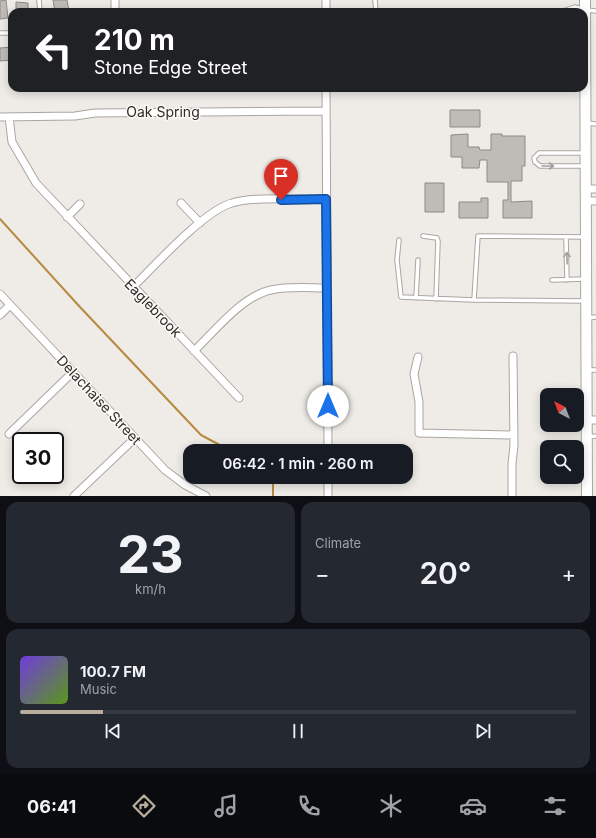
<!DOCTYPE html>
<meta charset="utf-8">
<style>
:root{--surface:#171b24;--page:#242831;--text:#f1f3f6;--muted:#9ea1a6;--line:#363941;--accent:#b9ad9b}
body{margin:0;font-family:Inter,sans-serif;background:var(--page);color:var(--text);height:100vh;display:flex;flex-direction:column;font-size:15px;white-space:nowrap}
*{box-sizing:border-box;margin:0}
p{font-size:13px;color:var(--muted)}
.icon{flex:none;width:22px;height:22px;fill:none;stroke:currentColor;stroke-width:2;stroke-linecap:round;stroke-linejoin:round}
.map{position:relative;height:496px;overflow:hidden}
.sheet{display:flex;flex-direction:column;gap:6px;padding:6px;background:#0d0f14;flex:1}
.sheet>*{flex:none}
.banner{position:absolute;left:8px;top:8px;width:580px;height:84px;border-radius:12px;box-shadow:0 2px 10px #0003;background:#202124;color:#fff;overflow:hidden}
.needle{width:26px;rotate:318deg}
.tools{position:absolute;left:540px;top:388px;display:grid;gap:8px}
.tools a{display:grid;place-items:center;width:44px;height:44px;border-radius:8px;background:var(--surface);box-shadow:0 2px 10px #0003;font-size:20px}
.speed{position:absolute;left:12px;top:432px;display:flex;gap:8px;font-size:20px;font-weight:700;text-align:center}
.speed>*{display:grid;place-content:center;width:52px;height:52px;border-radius:50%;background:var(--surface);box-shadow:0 2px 10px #0003;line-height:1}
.speed .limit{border:2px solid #111;border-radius:6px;background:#fff;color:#111}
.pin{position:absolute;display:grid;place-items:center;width:34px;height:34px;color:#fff;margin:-41px -17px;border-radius:50% 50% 50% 0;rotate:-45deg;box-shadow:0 0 4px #0007}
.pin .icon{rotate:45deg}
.me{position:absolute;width:44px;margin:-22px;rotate:0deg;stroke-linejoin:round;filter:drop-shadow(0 0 3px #0008)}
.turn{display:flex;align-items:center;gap:14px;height:84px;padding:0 20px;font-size:18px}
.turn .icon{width:52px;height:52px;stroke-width:2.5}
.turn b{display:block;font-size:28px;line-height:34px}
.big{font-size:30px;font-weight:600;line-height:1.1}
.sheet .tile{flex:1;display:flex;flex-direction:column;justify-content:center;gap:6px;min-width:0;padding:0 14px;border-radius:12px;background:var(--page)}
.sheet .dial{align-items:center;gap:0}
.dial b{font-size:52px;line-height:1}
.song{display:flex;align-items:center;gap:12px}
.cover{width:48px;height:48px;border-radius:6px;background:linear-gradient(135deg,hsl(260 70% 55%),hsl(90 70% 35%))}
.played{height:4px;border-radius:2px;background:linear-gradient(90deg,var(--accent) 15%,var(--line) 15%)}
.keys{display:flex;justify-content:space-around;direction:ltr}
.heat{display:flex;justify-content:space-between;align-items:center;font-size:22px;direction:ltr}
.sheet .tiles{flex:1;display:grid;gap:6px;grid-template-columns:1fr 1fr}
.tile:last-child{grid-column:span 2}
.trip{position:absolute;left:183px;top:444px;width:230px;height:40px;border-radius:12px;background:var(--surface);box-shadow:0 2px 10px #0003;font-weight:600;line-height:40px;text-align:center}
.tabs{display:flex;height:64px;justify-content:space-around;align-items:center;background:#090b0e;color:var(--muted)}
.tabs .icon{width:28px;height:28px}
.tabs .active{color:var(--accent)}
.tabs b{font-size:18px;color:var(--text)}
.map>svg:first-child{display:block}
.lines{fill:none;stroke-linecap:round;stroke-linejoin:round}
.stream{stroke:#b78a40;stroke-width:2}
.building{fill:#bfbcb7;stroke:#8d8a85}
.lane-casing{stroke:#a9a6a2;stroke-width:5.5}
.street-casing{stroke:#a9a6a2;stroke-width:9}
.secondary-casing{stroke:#a9a6a2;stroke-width:12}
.lane{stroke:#fff;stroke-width:3.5}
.street{stroke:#fff;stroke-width:7}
.secondary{stroke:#fff;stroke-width:10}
.oneway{stroke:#a1a0a0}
.route-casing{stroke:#114b97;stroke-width:10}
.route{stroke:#1a73e8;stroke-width:7}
.labels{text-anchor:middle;stroke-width:3;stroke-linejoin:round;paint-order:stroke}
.street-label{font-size:14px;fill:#2e2d2c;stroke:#fcf9f4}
</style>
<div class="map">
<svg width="596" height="496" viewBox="0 0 596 496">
<rect width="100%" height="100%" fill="#efece7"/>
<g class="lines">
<path class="stream" d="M0,219L79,306L201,435L231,451
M273,477V496"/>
</g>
<path class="building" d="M6,0L8,18L0,19V1Z
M53,0H67L69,11L55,12Z
M16,2L28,3V12H16Z
M12,47V60L0,61V48Z
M450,110H480V127H450Z
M468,134V147H479L480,150H491V134H502V136H525V166H522V181H511V202L532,201V218H503V200H508V182H487V160H480L479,168H462V157H451V135Z
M425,183H444V212H425Z
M481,198H488V218H459V202H481Z"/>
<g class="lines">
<defs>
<path id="lane" d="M39,0L40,12
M375,0L376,12
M560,12L575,7L585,10L596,11
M0,33H12
M586,123L596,124
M584,166H540L535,162L534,158L539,153H584
M423,236L437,238L438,241L436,299
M566,237L567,280
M399,240L397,260L401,297L474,300
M552,280L585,279
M416,298L418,260
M584,301L474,300L478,236L585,237
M587,318L596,317
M587,370H596
M588,437L596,436"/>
<path id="street" d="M115,0V12
M326,0V12
M326,88L328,451
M0,117L75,116L95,113L326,111
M9,117L12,142L36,183L239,398
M586,189H596
M586,201H596
M181,203L200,223
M67,217L80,204
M133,287C155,265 205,210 232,203C255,196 301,200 326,199
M0,294L165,470L185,485L206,496
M0,315L10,305
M194,351C215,331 242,296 271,290C289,286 309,288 327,288
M418,357L414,374L419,402V433L514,435
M587,420H596
M9,434L73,372
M328,477V496
M74,496L135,438
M512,496V464L514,445L513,356"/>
<path id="secondary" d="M585,0L587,496"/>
</defs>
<use href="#lane" class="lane-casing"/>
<use href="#street" class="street-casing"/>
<use href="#secondary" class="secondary-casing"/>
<use href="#lane" class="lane"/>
<use href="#street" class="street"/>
<use href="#secondary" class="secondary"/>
</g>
<defs><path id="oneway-shaft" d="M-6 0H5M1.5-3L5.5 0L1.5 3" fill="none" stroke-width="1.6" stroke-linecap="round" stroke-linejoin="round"/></defs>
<g class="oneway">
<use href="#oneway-shaft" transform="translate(548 166)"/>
<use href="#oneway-shaft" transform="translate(567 258) rotate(-91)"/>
</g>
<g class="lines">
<defs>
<path id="route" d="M281,200L326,199L328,406"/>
</defs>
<use href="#route" class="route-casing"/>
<use href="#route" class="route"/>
</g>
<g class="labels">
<g class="street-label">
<text x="163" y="117">Oak Spring</text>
<text transform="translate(153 308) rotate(46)" y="5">Eaglebrook</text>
<text transform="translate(99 400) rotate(47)" y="5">Delachaise Street</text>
</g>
</g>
</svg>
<div class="tools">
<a><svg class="needle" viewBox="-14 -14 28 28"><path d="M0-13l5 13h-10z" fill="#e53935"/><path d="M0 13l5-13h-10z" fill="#9ea1a6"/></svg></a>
<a><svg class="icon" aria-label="search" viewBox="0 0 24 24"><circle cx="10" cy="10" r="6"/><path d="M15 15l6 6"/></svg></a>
</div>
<div class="speed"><div class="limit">30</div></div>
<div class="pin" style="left:281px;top:200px;background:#d93025"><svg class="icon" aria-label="arrive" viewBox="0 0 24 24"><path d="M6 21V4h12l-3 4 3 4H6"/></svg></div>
<svg class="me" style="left:328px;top:406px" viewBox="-20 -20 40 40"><circle r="19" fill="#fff"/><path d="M0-13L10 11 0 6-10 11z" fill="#1a73e8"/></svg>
<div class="trip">06:42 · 1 min · 260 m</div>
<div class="banner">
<div class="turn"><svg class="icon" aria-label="left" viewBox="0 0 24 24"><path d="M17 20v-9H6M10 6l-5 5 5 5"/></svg><div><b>210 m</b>Stone Edge Street</div></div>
</div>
</div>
<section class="sheet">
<div class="tiles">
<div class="tile dial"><b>23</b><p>km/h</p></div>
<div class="tile"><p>Climate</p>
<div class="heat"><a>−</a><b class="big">20°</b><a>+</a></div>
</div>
<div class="tile">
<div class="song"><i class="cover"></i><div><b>100.7 FM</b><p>Music</p></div></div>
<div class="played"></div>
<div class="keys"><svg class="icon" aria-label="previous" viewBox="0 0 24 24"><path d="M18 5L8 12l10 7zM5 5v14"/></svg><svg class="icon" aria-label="pause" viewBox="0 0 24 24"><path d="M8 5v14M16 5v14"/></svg><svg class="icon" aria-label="next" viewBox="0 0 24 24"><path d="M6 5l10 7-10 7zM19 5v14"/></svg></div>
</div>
</div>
</section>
<nav class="tabs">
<b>06:41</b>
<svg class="icon active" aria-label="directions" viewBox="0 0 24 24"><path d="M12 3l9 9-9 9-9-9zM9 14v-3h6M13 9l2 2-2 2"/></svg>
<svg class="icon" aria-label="music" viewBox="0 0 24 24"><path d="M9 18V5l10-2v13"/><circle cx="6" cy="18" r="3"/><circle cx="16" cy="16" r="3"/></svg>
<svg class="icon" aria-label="phone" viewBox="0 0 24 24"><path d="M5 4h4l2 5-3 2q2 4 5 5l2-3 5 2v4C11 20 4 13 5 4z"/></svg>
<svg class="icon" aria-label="climate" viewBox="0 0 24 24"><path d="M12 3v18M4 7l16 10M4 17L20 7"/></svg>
<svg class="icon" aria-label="car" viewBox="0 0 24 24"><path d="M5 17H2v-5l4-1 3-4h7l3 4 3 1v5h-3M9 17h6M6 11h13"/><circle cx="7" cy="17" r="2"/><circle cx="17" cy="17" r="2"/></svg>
<svg class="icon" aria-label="filters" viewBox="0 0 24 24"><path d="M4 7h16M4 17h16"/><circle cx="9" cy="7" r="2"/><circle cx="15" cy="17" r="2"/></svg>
</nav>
